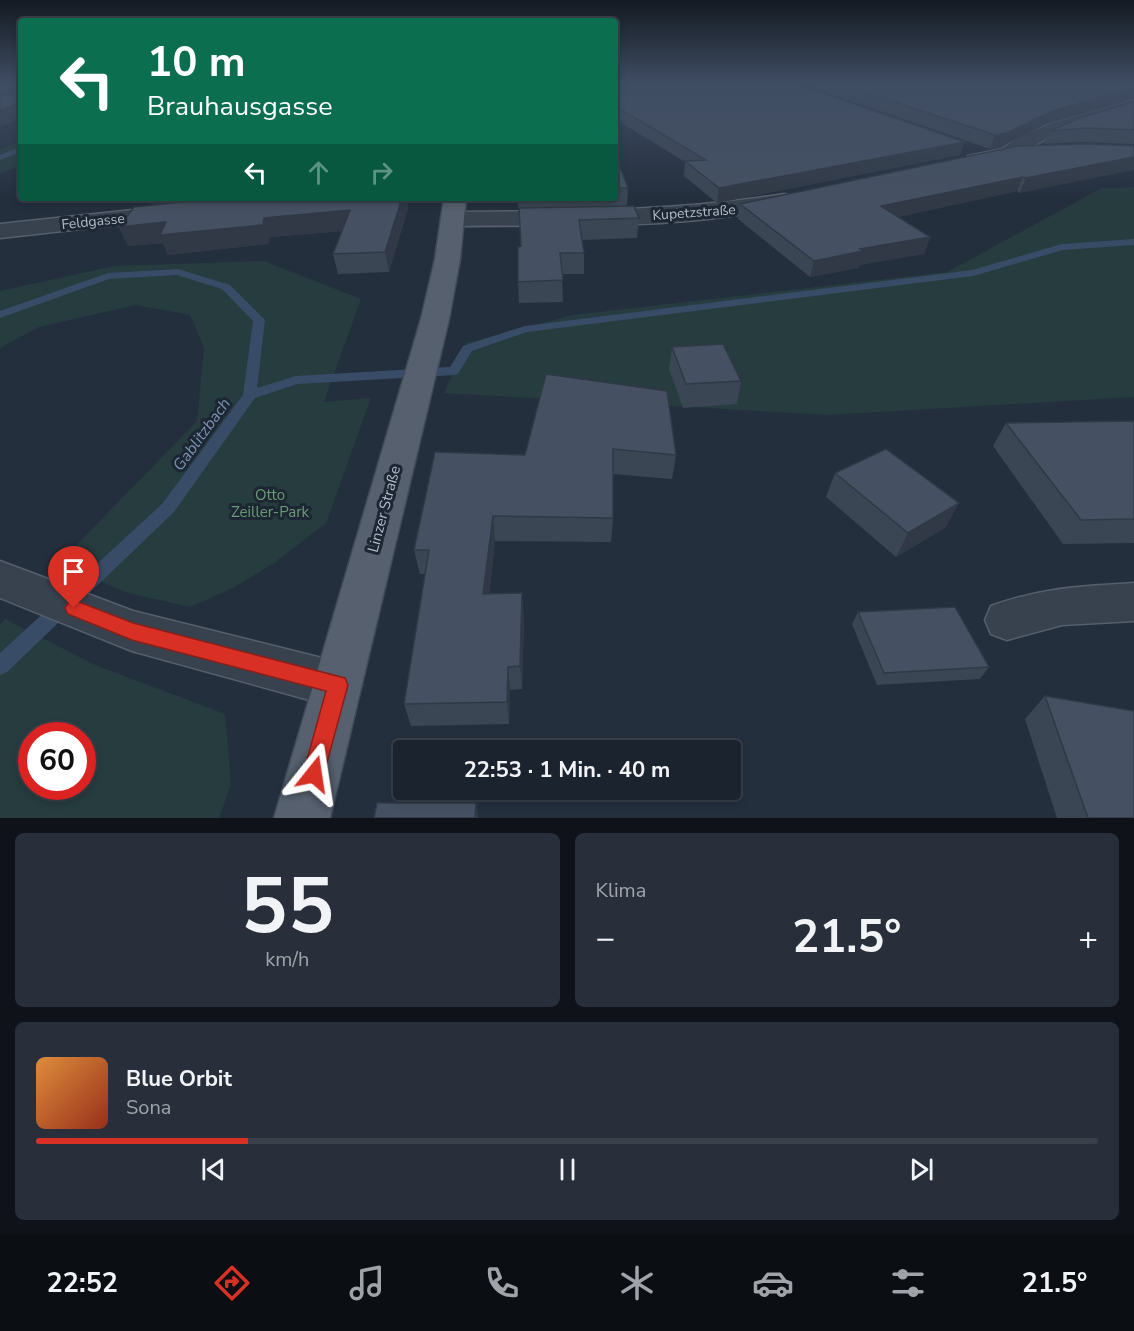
<!DOCTYPE html>
<html lang="de">
<meta charset="utf-8">
<style>
:root{--surface:#1b232e;--page:#282f3a;--text:#f1f3f6;--muted:#a0a4aa;--line:#39404a;--accent:#d93025}
body{margin:0;font-family:"Nunito Sans",sans-serif;background:var(--page);color:var(--text);height:100vh;display:flex;flex-direction:column;font-size:22px;white-space:nowrap}
*{box-sizing:border-box;margin:0}
p{font-size:20px;color:var(--muted)}
.icon{flex:none;width:33px;height:33px;fill:none;stroke:currentColor;stroke-width:2;stroke-linecap:round;stroke-linejoin:round}
.map{position:relative;height:818px;overflow:hidden}
.panel{display:flex;flex-direction:column;gap:15px;padding:15px;background:#0f1319;flex:1}
.panel>*{flex:none}
.guide{position:absolute;left:18px;top:18px;width:600px;height:183px;border-radius:6px;box-shadow:0 3px 9px #0003,0 0 0 2px var(--line);background:#0b6e4f;color:#fff;overflow:hidden}
.speed{position:absolute;left:18px;top:722px;display:flex;gap:12px;font-size:30px;font-weight:700;text-align:center}
.speed>*{display:grid;place-content:center;width:78px;height:78px;border-radius:50%;background:var(--surface);box-shadow:0 3px 9px #0003,0 0 0 2px var(--line);line-height:1}
.speed .limit{border:9px solid #d22;background:#fff;color:#111}
.pin{position:absolute;display:grid;place-items:center;width:51px;height:51px;color:#fff;margin:-62px -26px;border-radius:50% 50% 50% 0;rotate:-45deg;box-shadow:0 0 6px #0007}
.pin .icon{rotate:45deg}
.me{position:absolute;width:66px;margin:-33px;rotate:15deg;stroke-linejoin:round;filter:drop-shadow(0 0 4px #0008)}
.turn{display:flex;align-items:center;gap:21px;height:126px;padding:0 30px;font-size:27px}
.turn .icon{width:78px;height:78px;stroke-width:2.5}
.turn b{display:block;font-size:42px;line-height:51px}
.lanes{display:flex;align-items:center;height:57px;padding:0 30px;background:#0003;justify-content:center;gap:30px;direction:ltr}
.lanes .off{opacity:.35}
.big{font-size:45px;font-weight:700;line-height:1.1}
.panel .card{flex:1;display:flex;flex-direction:column;justify-content:center;gap:9px;min-width:0;padding:0 21px;border-radius:9px;background:var(--page)}
.panel .dial{align-items:center;gap:0}
.dial b{font-size:78px;line-height:1}
.song{display:flex;align-items:center;gap:18px}
.cover{width:72px;height:72px;border-radius:9px;background:linear-gradient(135deg,hsl(30 70% 55%),hsl(10 70% 35%))}
.played{height:6px;border-radius:3px;background:linear-gradient(90deg,var(--accent) 20%,var(--line) 20%)}
.keys{display:flex;justify-content:space-around;direction:ltr}
.heat{display:flex;justify-content:space-between;align-items:center;font-size:33px;direction:ltr}
.panel .tiles{flex:1;display:grid;gap:15px;grid-template-columns:1fr 1fr}
.card:last-child{grid-column:span 2}
.trip{position:absolute;left:393px;top:740px;width:348px;height:60px;border-radius:6px;background:var(--surface);box-shadow:0 3px 9px #0003,0 0 0 2px var(--line);font-weight:700;line-height:60px;text-align:center}
.dock{display:flex;height:96px;justify-content:space-around;align-items:center;background:#0b0e12;color:var(--muted)}
.dock .icon{width:42px;height:42px}
.dock .active{color:var(--accent)}
.dock b{font-size:27px;color:var(--text)}
.map>svg:first-child{display:block}
.green{fill:#263c3f;fill-rule:evenodd}
.lines{fill:none;stroke-linecap:round;stroke-linejoin:round}
.stream{fill:#394c67;fill-rule:evenodd}
.street-casing{stroke:#565f6c;stroke-width:3}
.primary-casing{stroke:#414a57;stroke-width:3}
.street{fill:#38414e;fill-rule:evenodd}
.primary{fill:#56606e;fill-rule:evenodd}
.wall{fill:#3b4654}
.shaded-wall{fill:#303945}
.building{fill:#455162;stroke:#303945;stroke-width:1.5}
.route{fill:#d93025;stroke:#8d1f18;stroke-width:1.5}
.labels{text-anchor:middle;stroke-width:6;stroke-linejoin:round;paint-order:stroke}
.far-street-label{font-size:14px;fill:#b4bcc9;stroke:#1d2633}
.park-label{font-size:15px;fill:#6b9a76;stroke:#1d2633}
.street-label{font-size:15px;fill:#b4bcc9;stroke:#1d2633}
.water-label{font-size:16px;font-style:italic;fill:#7c92b1;stroke:#1d2633}
</style>
<div class="map">
<svg width="1134" height="818" viewBox="0 0 1134 818">
<rect width="100%" height="100%" fill="#242f3e"/>
<path class="green" d="M21,141V165L0,174V149Z
M1134,187V397L828,415L444,393L466,343L573,315L947,272L1102,188Z
M264,261L361,299L324,402L371,398L326,523L274,563L233,588L190,607L128,593L58,564L197,421L204,348L190,315L136,305L39,327L0,348V291L114,266Z
M5,619L95,665L225,714L231,784L219,818H0V625ZM32,735H82V786H32Z"/>
<g class="lines">
<path class="stream" d="M21,147V152L0,160V155Z
M1134,239V245L1063,250L973,276L527,332L472,351L458,374L454,375L297,384L255,398L174,512L7,672L0,675V653L162,504L243,395L253,321L222,289L177,275L109,279L0,318V311L108,273L178,269L230,285L265,320L257,388L296,376L450,367L463,346L525,326L972,270L1062,244Z"/>
<defs>
<path id="street" d="M1134,100V110C1110,117 1086,122 1063,131C1035,142 999,172 968,164L966,160L968,156L1002,149L1019,137L1052,123Z
M784,194L791,196L795,200L791,204C683,232 565,224 454,226L446,224L443,219L446,214L454,212C565,211 674,212 784,194Z
M171,206L179,208L182,213L179,218L0,238V224Z
M0,561L133,611L338,662L355,669L362,685L355,701L338,708L132,651L0,598Z
M1134,583V621L1062,625L1007,640L991,634L985,620L991,606C1041,588 1082,586 1134,583Z"/>
<path id="primary" d="M444,198H466L460,259L449,319L330,818H274L421,319L435,259Z"/>
</defs>
<use href="#street" class="street-casing"/>
<use href="#primary" class="primary-casing"/>
<use href="#street" class="street"/>
<use href="#primary" class="primary"/>
</g>
<path class="wall" d="M615,84L960,155L717,203L684,176L685,162L615,119Z
M803,84H1134V99L1046,124L1001,147L990,149Z
M1134,102V144L1081,142L1044,144L1050,131Z
M1134,146L1020,193L1017,191L898,217L930,237L924,254L859,265L858,268L810,277L738,219L740,204Z
M615,164L628,188L627,206L639,218L637,238L582,240L584,253V274H562L563,302L519,303L518,282L521,246L519,209L516,198H615Z
M151,198H408V208L389,272L338,274L333,254L342,231L270,237L268,244L168,255L163,243L128,246L119,227L154,205Z
M672,347L741,381L737,404L683,408L669,369Z
M546,374L676,455L672,479L613,474V518L611,542L495,541L489,594L524,617L522,689L510,690L509,724L411,726L404,704L425,574H420L414,550L525,455Z
M1134,421V543L1063,544L993,446L1006,423Z
M835,473L946,527L896,557L826,497Z
M858,612L989,667L980,679L877,685L852,624Z
M1045,696L1134,818H1057L1025,719Z"/>
<path class="shaded-wall" d="M21,86V101L5,108L0,94Z
M1134,88V99L1046,124L1001,147L990,149L995,135L1052,111Z
M21,102V118L0,127V110Z
M965,142L960,155L717,203L719,188Z
M1134,157V170L1020,193L1026,178Z
M1023,177L1017,191L876,222L881,206Z
M151,198H242L154,207Z
M402,198H408V208L389,272L385,252Z
M350,210L354,230L270,237L268,244L168,255L163,243L128,246L119,227L166,222L264,218Z
M930,237L924,254L859,265L858,268L810,277L814,261L860,249Z
M959,503L946,527L896,557L908,533Z
M493,516L495,541L487,618L483,594Z
M522,593L524,617L522,689L520,666Z
M508,667L510,690L509,724L507,702Z
M476,803L479,818H475Z"/>
<path class="building" d="M0,84H21V86L0,94Z
M615,84H796L965,142L719,188L685,161L706,160L615,106Z
M840,84H1134V88L1052,111L1007,133L995,135Z
M0,94L21,95V102L0,110Z
M1134,102V130L1087,128L1050,131L1082,117Z
M1088,144L1134,146V157L1026,178L1023,177L881,206L930,237L860,249L863,251L814,261L740,204L1018,146Z
M615,164H619L628,188H615Z
M220,198H402L385,252L333,254L350,210L264,218L263,225L160,235L166,222L119,227L134,207Z
M634,206L639,218L579,220L584,253H560L563,280L518,282V247L521,246L519,208Z
M723,344L741,381L686,384L672,347Z
M546,374L667,391L676,455L613,449V518L493,516L483,594L522,593L520,666L508,667L507,702L404,704L429,550H414L435,452L525,455Z
M1134,421V519L1081,520L1006,423Z
M886,449L959,503L908,533L835,473Z
M955,607L989,667L884,673L858,612Z
M1045,696L1134,711V818H1088Z
M377,803H476L475,818H374Z"/>
<linearGradient id="sky" x2="0" y2="1"><stop stop-color="#141a22"/><stop offset="0.42" stop-color="#3f4d63"/><stop offset="1" stop-color="#3f4d63" stop-opacity="0"/></linearGradient>
<rect width="1134" height="199" fill="url(#sky)"/>
<path class="route" d="M74,600L133,623L345,678L348,685L322,781L314,785L306,781L303,774L326,691L132,640L68,614L65,608L68,603Z"/>
<g class="labels">
<g class="far-street-label">
<text transform="translate(694 212) rotate(-4)" y="5">Kupetzstraße</text>
<text transform="translate(93 221) rotate(-6)" y="5">Feldgasse</text>
</g>
<g class="park-label">
<text x="270" y="500">Otto<tspan x="270" dy="17">Zeiller-Park</tspan></text>
</g>
<g class="street-label">
<text transform="translate(384 509) rotate(-75)" y="5">Linzer Straße</text>
</g>
<g class="water-label">
<text transform="translate(201 434) rotate(-54)" y="6">Gablitzbach</text>
</g>
</g>
</svg>
<div class="speed"><div class="limit">60</div></div>
<div class="pin" style="left:74px;top:608px;background:#d93025"><svg class="icon" aria-label="arrive" viewBox="0 0 24 24"><path d="M6 21V4h12l-3 4 3 4H6"/></svg></div>
<svg class="me" style="left:314px;top:774px" viewBox="-20 -20 40 40"><path d="M0-17L14 15 0 8-14 15z" fill="#d93025" stroke="#fff" stroke-width="4"/></svg>
<div class="trip">22:53 · 1 Min. · 40 m</div>
<div class="guide">
<div class="turn"><svg class="icon" aria-label="left" viewBox="0 0 24 24"><path d="M17 20v-9H6M10 6l-5 5 5 5"/></svg><div><b>10 m</b>Brauhausgasse</div></div>
<div class="lanes"><svg class="icon" aria-label="left" viewBox="0 0 24 24"><path d="M17 20v-9H6M10 6l-5 5 5 5"/></svg><svg class="icon off" aria-label="ahead" viewBox="0 0 24 24"><path d="M12 20V5M6 11l6-6 6 6"/></svg><svg class="icon off" aria-label="right" viewBox="0 0 24 24"><path d="M7 20v-9h11M14 6l5 5-5 5"/></svg></div>
</div>
</div>
<section class="panel">
<div class="tiles">
<div class="card dial"><b>55</b><p>km/h</p></div>
<div class="card"><p>Klima</p>
<div class="heat"><a>−</a><b class="big">21.5°</b><a>+</a></div>
</div>
<div class="card">
<div class="song"><i class="cover"></i><div><b>Blue Orbit</b><p>Sona</p></div></div>
<div class="played"></div>
<div class="keys"><svg class="icon" aria-label="previous" viewBox="0 0 24 24"><path d="M18 5L8 12l10 7zM5 5v14"/></svg><svg class="icon" aria-label="pause" viewBox="0 0 24 24"><path d="M8 5v14M16 5v14"/></svg><svg class="icon" aria-label="next" viewBox="0 0 24 24"><path d="M6 5l10 7-10 7zM19 5v14"/></svg></div>
</div>
</div>
</section>
<nav class="dock">
<b>22:52</b>
<svg class="icon active" aria-label="directions" viewBox="0 0 24 24"><path d="M12 3l9 9-9 9-9-9zM9 14v-3h6M13 9l2 2-2 2"/></svg>
<svg class="icon" aria-label="music" viewBox="0 0 24 24"><path d="M9 18V5l10-2v13"/><circle cx="6" cy="18" r="3"/><circle cx="16" cy="16" r="3"/></svg>
<svg class="icon" aria-label="phone" viewBox="0 0 24 24"><path d="M5 4h4l2 5-3 2q2 4 5 5l2-3 5 2v4C11 20 4 13 5 4z"/></svg>
<svg class="icon" aria-label="climate" viewBox="0 0 24 24"><path d="M12 3v18M4 7l16 10M4 17L20 7"/></svg>
<svg class="icon" aria-label="car" viewBox="0 0 24 24"><path d="M5 17H2v-5l4-1 3-4h7l3 4 3 1v5h-3M9 17h6M6 11h13"/><circle cx="7" cy="17" r="2"/><circle cx="17" cy="17" r="2"/></svg>
<svg class="icon" aria-label="filters" viewBox="0 0 24 24"><path d="M4 7h16M4 17h16"/><circle cx="9" cy="7" r="2"/><circle cx="15" cy="17" r="2"/></svg>
<b>21.5°</b>
</nav>
